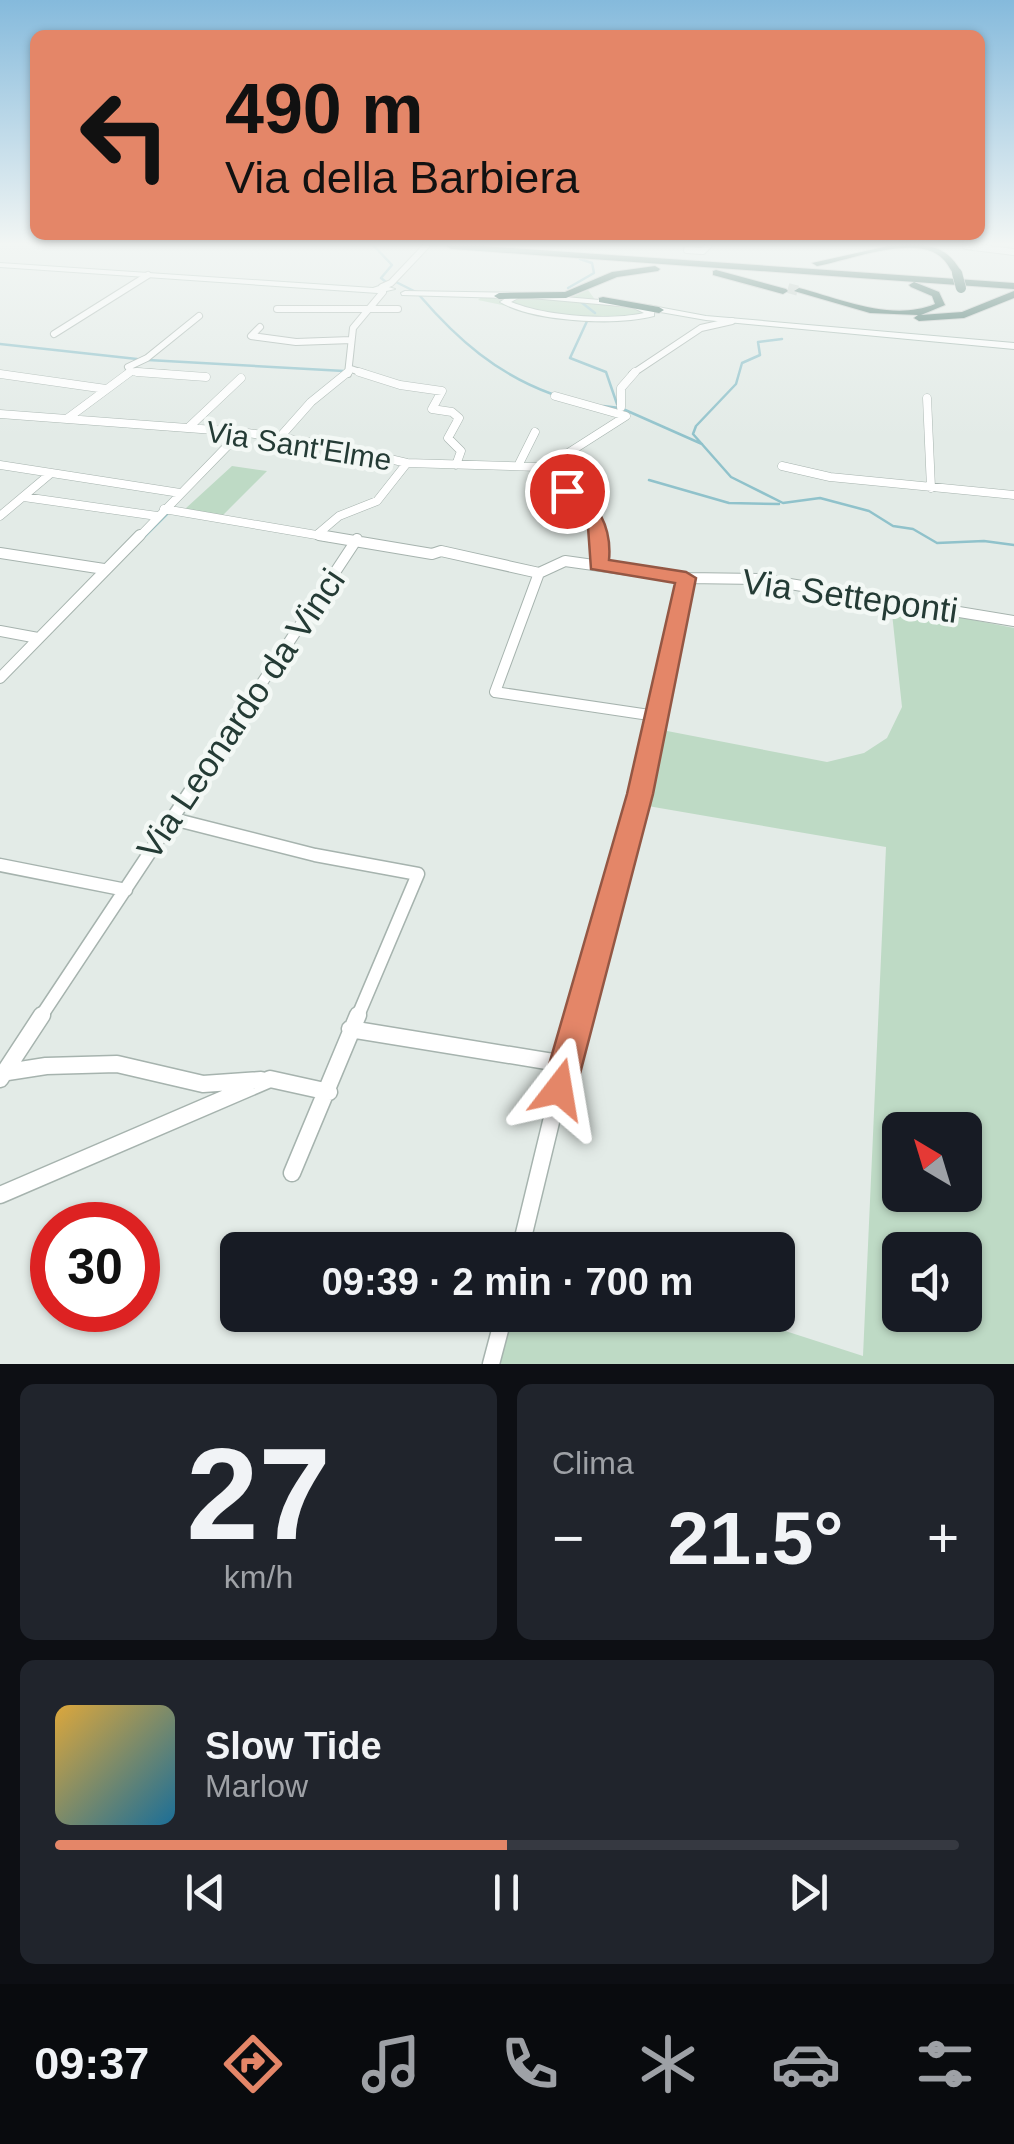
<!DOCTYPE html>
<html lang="it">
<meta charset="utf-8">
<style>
:root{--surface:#171b24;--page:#20242c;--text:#f1f3f6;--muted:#9ea1a6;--line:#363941;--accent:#e48668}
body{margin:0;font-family:Helvetica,sans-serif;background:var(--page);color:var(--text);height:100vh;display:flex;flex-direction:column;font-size:38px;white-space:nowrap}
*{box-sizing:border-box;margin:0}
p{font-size:32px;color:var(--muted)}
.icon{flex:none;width:55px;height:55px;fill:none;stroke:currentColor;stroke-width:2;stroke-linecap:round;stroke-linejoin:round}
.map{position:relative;height:1364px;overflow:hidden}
.panel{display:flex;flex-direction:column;gap:20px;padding:20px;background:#0d0f14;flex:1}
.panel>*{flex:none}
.guide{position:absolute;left:30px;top:30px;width:955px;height:210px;border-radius:15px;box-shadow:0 2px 8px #0004;background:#e48668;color:#111;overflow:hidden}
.needle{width:65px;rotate:322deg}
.tools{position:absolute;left:882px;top:1112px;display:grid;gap:20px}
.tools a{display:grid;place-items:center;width:100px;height:100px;border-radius:15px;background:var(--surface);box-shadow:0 2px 8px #0004;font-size:50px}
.speed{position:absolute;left:30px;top:1202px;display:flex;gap:20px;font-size:50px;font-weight:700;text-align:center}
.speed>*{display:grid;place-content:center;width:130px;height:130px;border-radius:50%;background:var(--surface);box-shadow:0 2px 8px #0004;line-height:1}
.speed .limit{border:15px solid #d22;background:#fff;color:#111}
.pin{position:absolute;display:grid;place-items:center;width:85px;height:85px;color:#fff;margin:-42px;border:5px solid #fff;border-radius:50%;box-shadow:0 2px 10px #0007}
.me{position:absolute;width:110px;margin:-55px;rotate:14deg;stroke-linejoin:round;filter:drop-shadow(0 0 8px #0008)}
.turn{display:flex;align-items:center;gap:35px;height:210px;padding:0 30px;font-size:45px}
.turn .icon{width:130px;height:130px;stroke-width:2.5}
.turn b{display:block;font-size:70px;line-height:85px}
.big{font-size:75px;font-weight:800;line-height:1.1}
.panel .tile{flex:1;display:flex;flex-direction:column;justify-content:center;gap:15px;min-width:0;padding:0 35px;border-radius:15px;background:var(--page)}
.panel .dial{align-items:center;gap:0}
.dial b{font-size:130px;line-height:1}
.song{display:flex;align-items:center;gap:30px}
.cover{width:120px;height:120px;border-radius:15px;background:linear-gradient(135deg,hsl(40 70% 55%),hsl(200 70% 35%))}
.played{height:10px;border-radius:5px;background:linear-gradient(90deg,var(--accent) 50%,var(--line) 50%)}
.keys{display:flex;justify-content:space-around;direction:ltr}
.heat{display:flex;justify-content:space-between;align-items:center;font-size:55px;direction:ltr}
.panel .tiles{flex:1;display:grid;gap:20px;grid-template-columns:1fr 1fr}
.tile:last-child{grid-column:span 2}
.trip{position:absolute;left:220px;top:1232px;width:575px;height:100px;border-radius:15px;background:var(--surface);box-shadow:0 2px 8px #0004;font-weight:800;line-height:100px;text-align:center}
.tab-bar{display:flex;height:160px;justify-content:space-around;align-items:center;background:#090b0e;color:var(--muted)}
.tab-bar .icon{width:70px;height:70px}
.tab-bar .active{color:var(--accent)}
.tab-bar b{font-size:45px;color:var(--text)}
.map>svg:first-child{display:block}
.green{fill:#bedac5;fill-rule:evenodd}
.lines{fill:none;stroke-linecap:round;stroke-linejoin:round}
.stream{stroke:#90c2cb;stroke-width:2.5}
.motorway-tunnel{stroke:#bdc8c3;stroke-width:10;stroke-dasharray:10 5;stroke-linecap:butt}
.minor-far4-casing{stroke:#a6b3ae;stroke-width:8}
.minor-far3-casing{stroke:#a6b3ae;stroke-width:9}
.minor-far2-casing{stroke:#a6b3ae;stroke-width:12}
.minor-far1-casing{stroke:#a6b3ae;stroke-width:15}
.minor-casing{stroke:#a6b3ae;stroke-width:19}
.secondary-casing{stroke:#a2b6af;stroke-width:2}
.motorway-casing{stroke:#c2c8c6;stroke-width:2}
.minor-far4{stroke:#fff;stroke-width:6}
.minor-far3{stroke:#fff;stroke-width:8}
.minor-far2{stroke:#fff;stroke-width:10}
.minor-far1{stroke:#fff;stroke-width:12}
.minor{stroke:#fff;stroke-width:16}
.secondary{fill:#fff;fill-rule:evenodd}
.motorway{fill:#33645a;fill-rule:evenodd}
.motorway-bridge-casing{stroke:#c2c8c6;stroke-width:11;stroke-linecap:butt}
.motorway-bridge{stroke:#33645a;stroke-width:10}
.route{fill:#e48668;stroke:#945744;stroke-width:2.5}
.labels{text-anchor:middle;stroke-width:9;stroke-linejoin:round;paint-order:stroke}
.far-street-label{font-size:30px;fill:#243b35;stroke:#f3f8f5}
.street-label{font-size:35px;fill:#243b35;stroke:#f3f8f5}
</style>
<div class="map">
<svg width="1014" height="1364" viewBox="0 0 1014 1364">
<rect width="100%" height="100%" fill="#e3ebe7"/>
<path class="green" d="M588,290L596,301L632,306L649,313C618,324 540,313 508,304L506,298L502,301L507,306L478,300L481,297L570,298Z
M232,466L267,471L223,515L185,509Z
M891,604L1014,628V1364H500L513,1315H736L863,1356L886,847L642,805L662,730L827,762L864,753L887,738L902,707ZM900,1130H965V1195H900ZM900,1250H965V1315H900Z"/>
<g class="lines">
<path class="stream" d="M374,246L392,265L381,278L386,282
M396,282L416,292
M568,288L594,273L592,263L580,259
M420,296C458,340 497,374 552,394
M581,302L595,313
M588,319L570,358L606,372L617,404
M782,339L758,342L760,355L742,363L736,384L696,426L693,434L731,477L783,503L820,498L869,511L893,526L913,529L937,543L984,541L1014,545
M0,344L137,359
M148,360L344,371
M603,406L620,408
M623,409L702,444
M649,480L729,503L779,504
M144,537L167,514"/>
<path class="motorway-tunnel" d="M788,288L799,291"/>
<defs>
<path id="minor-far4" d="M966,246L1014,252
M687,250L703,251L708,246
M382,287L391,283L426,246
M277,309H398
M260,327L251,336L296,342L351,340
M54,334L148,275
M351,369L366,374
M131,371L169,374
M127,374L131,371L128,367L147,358L199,316
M348,374L353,328L383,292
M632,374L701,328L732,321"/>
<path id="minor-far3" d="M137,372L206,377
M359,372L400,385L442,391L432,409L452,412L459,418L448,438L461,451L456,465
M0,374L106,389
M927,398L931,488
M621,407V388L635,372
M0,414L241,432L330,445L407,463L539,467L590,511L600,538
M68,418L130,372
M188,428L241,378
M280,437L311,402L348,372
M0,465L180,493
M518,466L535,432
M782,466L830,477L1014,495
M543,469L626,416L555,396
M24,497L157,516
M164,509L334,538
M0,516L50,474
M319,533L339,516L377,501L407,463
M138,538L241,432"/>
<path id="minor-far2" d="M319,535L432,554L441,551L539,573L565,561L686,578L760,579L1014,621
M0,553L104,569
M598,565L599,535
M539,573L495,692L656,716
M0,631L38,638
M0,678L140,535
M219,748L357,539
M650,748L686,578"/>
<path id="minor-far1" d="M169,818L315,855L418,874L357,1018
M0,865L126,890
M40,1018L221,745
M578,1018L651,745"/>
<path id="minor" d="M350,1029L565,1064L520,1250
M565,1064L579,1015
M1,1073L46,1066L117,1064L203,1084L261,1080
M0,1079L42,1015
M292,1173L358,1015
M0,1195L270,1079L329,1092
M491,1364L504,1315"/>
<path id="secondary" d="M0,263L373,288L382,285L395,289L378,293L0,267Z
M405,291L519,293L634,303L643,307L647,305L706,316L1014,343V349L706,320L649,310L654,312V316C616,326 534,322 500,302L506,298L402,295L401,293ZM520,297L632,307L644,313C607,321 546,316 511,302Z"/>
<path id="motorway" d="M447,246H482L1014,283V289L451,249Z
M888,246C923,246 943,239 962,273L954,275C948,265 944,257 933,252C903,239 849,260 817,266L812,263Z
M655,266L660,269L658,271L617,277L566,298L499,299L494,296L499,293L565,292L612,272Z
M716,270L786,289L788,291L783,294L713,275V271Z
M914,282L939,292L945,305L921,315L962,312L1014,291V298L964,318L919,321L914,318L918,315L870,313L794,291L799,288C841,299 892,322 935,304L932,296L911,287L909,285Z
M603,297L659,307L664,310L659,313L599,302V298Z"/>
</defs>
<use href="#minor-far4" class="minor-far4-casing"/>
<use href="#minor-far3" class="minor-far3-casing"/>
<use href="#minor-far2" class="minor-far2-casing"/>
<use href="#minor-far1" class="minor-far1-casing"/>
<use href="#minor" class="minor-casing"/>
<use href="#secondary" class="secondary-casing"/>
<use href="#motorway" class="motorway-casing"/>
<use href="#minor-far4" class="minor-far4"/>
<use href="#minor-far3" class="minor-far3"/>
<use href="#minor-far2" class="minor-far2"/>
<use href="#minor-far1" class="minor-far1"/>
<use href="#minor" class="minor"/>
<use href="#secondary" class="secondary"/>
<use href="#motorway" class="motorway"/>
<defs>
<path id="motorway-bridge" d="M957,273L961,288"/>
</defs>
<use href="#motorway-bridge" class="motorway-bridge-casing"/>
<use href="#motorway-bridge" class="motorway-bridge"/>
</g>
<linearGradient id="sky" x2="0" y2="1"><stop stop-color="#85badc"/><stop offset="0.56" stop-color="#f2f6f4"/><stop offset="1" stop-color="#f2f6f4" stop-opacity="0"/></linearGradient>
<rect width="1014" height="436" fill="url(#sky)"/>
<path class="route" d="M567,486C598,497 612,529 609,560L686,572L696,578L653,794L576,1089L571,1099L559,1104L547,1099L542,1089L627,794L675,583L591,569L588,527L582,514L558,491Z"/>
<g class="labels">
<g class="far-street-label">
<text transform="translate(299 446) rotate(9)" y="10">Via Sant'Elme</text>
</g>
<g class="street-label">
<text transform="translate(850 596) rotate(8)" y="12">Via Setteponti</text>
<text transform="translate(241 714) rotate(-56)" y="12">Via Leonardo da Vinci</text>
</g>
</g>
</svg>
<div class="tools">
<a><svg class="needle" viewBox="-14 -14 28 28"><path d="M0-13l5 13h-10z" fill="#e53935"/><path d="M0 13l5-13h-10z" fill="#9ea1a6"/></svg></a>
<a><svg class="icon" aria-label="sound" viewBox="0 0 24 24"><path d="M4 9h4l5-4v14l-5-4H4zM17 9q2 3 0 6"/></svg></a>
</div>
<div class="speed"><div class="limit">30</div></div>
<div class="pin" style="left:567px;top:491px;background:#d93025"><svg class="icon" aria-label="arrive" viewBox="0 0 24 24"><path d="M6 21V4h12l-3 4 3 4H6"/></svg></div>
<svg class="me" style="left:559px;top:1089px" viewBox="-20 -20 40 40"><path d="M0-17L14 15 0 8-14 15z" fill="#e48668" stroke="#fff" stroke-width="4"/></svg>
<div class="trip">09:39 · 2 min · 700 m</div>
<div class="guide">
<div class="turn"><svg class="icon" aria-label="left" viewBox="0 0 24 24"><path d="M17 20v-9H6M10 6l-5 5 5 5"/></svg><div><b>490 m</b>Via della Barbiera</div></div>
</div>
</div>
<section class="panel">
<div class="tiles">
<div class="tile dial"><b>27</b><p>km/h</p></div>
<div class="tile"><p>Clima</p>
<div class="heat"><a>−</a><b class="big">21.5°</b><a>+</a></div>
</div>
<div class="tile">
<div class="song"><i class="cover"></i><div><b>Slow Tide</b><p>Marlow</p></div></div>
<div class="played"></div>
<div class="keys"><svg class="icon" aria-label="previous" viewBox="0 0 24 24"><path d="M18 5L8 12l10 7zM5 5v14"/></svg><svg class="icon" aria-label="pause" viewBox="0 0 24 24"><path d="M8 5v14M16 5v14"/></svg><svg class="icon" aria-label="next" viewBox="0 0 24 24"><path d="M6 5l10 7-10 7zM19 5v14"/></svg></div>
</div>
</div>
</section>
<nav class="tab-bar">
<b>09:37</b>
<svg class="icon active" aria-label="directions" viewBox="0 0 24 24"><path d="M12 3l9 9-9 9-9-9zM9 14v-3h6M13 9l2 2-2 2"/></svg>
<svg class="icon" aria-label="music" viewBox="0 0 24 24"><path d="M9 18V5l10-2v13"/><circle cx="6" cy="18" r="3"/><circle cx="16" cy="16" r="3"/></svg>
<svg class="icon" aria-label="phone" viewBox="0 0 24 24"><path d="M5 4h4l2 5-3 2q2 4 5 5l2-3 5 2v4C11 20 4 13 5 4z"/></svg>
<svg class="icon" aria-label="climate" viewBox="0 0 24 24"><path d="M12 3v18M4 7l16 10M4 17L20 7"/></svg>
<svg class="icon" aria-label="car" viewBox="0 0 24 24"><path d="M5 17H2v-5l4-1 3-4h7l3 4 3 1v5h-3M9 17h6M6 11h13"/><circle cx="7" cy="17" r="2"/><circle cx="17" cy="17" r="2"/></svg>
<svg class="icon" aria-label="filters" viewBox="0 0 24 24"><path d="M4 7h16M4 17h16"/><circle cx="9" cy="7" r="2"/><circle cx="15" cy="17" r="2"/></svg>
</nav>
